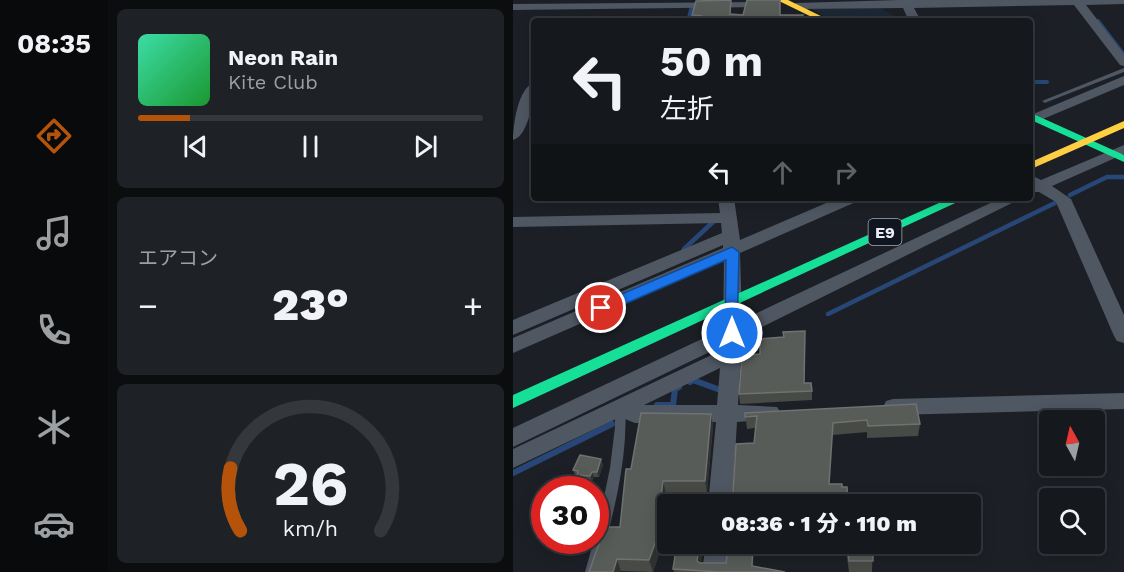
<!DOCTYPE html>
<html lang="ja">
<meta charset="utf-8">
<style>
:root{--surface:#15181c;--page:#1e2125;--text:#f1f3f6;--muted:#9da0a3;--line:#34373b;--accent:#b45309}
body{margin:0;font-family:"Work Sans","Noto Sans JP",sans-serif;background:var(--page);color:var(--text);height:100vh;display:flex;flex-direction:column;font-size:22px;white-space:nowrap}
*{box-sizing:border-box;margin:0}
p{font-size:20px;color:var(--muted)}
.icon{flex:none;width:33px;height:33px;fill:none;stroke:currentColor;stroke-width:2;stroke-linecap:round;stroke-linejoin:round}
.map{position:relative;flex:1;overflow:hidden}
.sheet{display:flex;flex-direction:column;gap:9px;padding:9px;background:#0c0d0f;width:405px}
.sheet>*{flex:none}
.banner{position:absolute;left:18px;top:18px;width:502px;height:183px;border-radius:6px;box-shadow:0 3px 15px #0003,0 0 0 2px var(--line);background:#15181c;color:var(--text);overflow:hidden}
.needle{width:39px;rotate:352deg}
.fabs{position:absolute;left:526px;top:410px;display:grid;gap:12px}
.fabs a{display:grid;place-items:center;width:66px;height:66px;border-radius:6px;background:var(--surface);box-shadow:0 3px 15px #0003,0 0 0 2px var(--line);font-size:30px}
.speed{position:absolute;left:18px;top:476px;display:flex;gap:12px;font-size:30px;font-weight:700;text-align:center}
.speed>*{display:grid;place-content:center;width:78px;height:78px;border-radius:50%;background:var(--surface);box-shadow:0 3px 15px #0003,0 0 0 2px var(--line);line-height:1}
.speed .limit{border:9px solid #d22;background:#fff;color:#111}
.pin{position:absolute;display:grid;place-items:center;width:51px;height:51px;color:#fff;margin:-26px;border:3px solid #fff;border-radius:50%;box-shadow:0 2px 6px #0007}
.me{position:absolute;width:66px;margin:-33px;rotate:0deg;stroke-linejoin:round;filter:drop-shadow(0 0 4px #0008)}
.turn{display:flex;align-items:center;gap:21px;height:126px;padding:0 30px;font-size:27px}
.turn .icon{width:78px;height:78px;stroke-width:2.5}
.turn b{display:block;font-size:42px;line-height:51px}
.lanes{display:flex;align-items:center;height:57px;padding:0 30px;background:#0003;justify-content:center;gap:30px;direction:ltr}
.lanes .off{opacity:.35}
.big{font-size:45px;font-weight:800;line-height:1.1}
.sheet .widget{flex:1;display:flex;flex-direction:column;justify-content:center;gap:9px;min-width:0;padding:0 21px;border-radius:9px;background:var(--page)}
.sheet .dial{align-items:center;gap:0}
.dial svg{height:156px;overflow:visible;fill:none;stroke:var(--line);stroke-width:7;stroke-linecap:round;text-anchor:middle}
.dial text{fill:var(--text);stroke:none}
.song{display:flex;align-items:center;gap:18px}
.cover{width:72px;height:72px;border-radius:9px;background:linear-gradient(135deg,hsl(160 70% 55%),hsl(130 70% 35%))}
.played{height:6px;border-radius:3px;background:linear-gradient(90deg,var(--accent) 15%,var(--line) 15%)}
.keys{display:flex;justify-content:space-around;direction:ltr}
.heat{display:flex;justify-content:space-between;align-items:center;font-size:33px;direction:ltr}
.trip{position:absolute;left:144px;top:494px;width:324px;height:60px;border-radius:6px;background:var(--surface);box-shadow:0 3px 15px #0003,0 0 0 2px var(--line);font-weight:800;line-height:60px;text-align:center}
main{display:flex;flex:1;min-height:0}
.dock{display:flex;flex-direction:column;width:108px;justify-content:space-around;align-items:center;background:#080a0b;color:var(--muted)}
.dock .icon{width:42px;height:42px}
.dock .selected{color:var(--accent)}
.dock b{font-size:27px;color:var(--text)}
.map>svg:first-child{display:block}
.built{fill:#1d2735}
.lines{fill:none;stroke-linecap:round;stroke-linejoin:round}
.stream-far2{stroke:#284776;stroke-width:4}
.stream-far1{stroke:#284776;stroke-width:4.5}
.stream{stroke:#284776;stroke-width:6}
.lane{fill:#4f5762;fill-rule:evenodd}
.street{fill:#4f5762;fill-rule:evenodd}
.fast{fill:#16e098;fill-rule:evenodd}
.slow{fill:#ffcf43;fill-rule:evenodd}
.wall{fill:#474a45}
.shaded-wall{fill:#2f3231}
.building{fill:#585c58;stroke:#6f7271;stroke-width:1.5}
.route{fill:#1a73e8;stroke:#114b97;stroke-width:1.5}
.labels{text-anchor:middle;stroke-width:6;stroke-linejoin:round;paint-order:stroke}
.shield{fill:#0f1620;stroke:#a7acb5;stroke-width:1.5}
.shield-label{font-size:16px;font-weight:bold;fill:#e8edf5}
</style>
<main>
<nav class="dock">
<b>08:35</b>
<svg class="icon selected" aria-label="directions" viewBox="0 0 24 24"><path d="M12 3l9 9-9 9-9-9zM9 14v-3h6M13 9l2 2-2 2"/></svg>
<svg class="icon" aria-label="music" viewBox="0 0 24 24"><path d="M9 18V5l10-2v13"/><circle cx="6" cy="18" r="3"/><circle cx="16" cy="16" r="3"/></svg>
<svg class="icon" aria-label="phone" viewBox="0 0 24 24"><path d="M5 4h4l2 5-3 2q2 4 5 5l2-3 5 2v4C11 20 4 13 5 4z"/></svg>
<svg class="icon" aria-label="climate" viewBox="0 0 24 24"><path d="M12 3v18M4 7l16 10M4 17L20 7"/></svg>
<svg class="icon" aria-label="car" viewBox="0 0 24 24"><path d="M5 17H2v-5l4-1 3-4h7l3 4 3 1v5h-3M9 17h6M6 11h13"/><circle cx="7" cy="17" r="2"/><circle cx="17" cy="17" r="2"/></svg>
</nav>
<section class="sheet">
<div class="widget">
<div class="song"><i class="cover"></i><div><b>Neon Rain</b><p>Kite Club</p></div></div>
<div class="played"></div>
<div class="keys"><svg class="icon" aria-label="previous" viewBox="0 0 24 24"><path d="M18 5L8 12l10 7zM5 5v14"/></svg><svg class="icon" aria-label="pause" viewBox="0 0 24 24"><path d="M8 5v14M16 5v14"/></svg><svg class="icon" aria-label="next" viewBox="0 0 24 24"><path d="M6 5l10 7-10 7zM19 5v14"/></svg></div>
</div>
<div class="widget"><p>エアコン</p>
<div class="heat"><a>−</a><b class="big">23°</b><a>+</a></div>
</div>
<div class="widget dial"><svg viewBox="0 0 100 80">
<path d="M14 69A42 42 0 1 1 86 69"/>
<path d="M14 69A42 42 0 0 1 9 37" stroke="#b45309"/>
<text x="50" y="56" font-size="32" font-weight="700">26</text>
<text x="50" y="72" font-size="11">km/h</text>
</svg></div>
</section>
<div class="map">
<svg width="611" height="572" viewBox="0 0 611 572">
<rect width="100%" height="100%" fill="#1c2026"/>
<path class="built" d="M361,5L392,21H321L294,7Z"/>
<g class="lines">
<path class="stream-far2" d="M175,21L179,6
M585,21L611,55
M518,82H534"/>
<path class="stream-far1" d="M557,195L594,177H611
M171,249L200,222
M315,314L544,202"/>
<path class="stream" d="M177,382L180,380L210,391
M144,405H160L162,389L166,387
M0,473L99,424"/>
<path class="lane" d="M611,68V72L534,102L532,103L529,101Z
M107,404L111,405C114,415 112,427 112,438C109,483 97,528 84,572H72L81,540H82L97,468L102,427V408L103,405Z"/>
<path class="street" d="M386,0H611V4L573,5L611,54V66L607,65L561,5L401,8L408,21H396L390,8L283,9L277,6L283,3Z
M260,2V6L256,7L0,10V4Z
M611,76V85L518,124V115Z
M21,83C21,97 16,136 0,140C0,126 5,87 21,83Z
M611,145V154L539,186L558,199L611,315V343L604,341L601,336L543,202L526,192H518V175L528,180Z
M205,198H221L227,240L325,198H347L345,201L227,253L229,320L488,198H509L229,337L225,405L264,407L268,413L264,419L224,422L219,504H195L203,422L122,423L107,417L0,468V449L209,350V346L0,447V428L210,329L211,261L0,353V338L210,248V245L0,335V320L209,233L208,223L0,227V217L207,213ZM207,368L204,405H131Z
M611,393V409L380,415L373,413L370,407L373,401L380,399Z
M193,543H217L213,572H189Z"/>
<path class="fast" d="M518,113L611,155V162L518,120Z
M437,198H453L0,408V395Z"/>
<path class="slow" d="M264,0H275L318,21H307Z
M611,121V128L518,169V162Z"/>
</g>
<path class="wall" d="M218,0V15H290V21H180L179,15Z
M291,383L299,391V400L227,404L226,394Z
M403,404L407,424L405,436L354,438V432L320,435L220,493L241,443L242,428L234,429L232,413Z
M198,414L200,426L194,493H153L149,529L151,539L140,572L108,571L76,572L107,527L118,469Z
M88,459L90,465L86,477H81L79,481L66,480L64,475H62L60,470Z
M332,543H360L359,572H336Z
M188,563H213L240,566L272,572H161L160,569Z"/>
<path class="shaded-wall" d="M198,414L200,426L194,493L192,481Z
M88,459L90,465L86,477L84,472Z
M79,472L81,477L79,481L77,476Z
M150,481L153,493L149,529L151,539L140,572L136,560Z
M187,543H191L187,572L184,561Z
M240,543H241L240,572L239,566Z
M104,559L108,571V572H100Z"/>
<path class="building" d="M218,0L217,14L230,15L234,0H267V15H290L288,21L189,20V16L179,15L183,1Z
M292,331L291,383H298L299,391L226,394L229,356L247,354V339L271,337L270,332Z
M403,404L407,424L355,426L354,420L320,423L316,484H329V487H334L335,504H215L216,495L220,493L223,444L241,443L244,416L232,417V413Z
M128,413L198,414L192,481H150L144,527H148L136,560L104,559L100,572H76L92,527H107L113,469H118Z
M67,455L88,459L84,472H79L77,476L64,475L65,471L60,470Z
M164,543H187L184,561L187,563H213L216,543H240L239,566L272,572H206L160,569Z
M334,543H360V561H336Z"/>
<path class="route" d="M219,247L226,252L224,336H214L212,333L213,260L93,312L88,313L81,308L83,305Z"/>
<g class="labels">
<rect class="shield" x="355.5" y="219" width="33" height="26" rx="4.5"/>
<g class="shield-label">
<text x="372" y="238">E9</text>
</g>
</g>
</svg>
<div class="fabs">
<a><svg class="needle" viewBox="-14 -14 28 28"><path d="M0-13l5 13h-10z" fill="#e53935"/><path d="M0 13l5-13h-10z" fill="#9da0a3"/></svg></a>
<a><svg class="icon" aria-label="search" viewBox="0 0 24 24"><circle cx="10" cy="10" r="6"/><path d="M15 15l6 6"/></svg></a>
</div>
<div class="speed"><div class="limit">30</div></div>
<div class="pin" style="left:88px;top:308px;background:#d93025"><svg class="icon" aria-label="arrive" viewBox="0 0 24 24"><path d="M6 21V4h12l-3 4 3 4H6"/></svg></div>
<svg class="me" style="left:219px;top:333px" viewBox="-20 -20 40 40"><circle r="17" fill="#1a73e8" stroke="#fff" stroke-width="3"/><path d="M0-11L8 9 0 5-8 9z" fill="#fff"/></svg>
<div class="trip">08:36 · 1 分 · 110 m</div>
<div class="banner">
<div class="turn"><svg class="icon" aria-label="left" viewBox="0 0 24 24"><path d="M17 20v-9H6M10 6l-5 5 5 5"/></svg><div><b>50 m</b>左折</div></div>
<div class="lanes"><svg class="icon" aria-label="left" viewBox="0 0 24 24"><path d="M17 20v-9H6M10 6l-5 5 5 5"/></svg><svg class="icon off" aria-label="ahead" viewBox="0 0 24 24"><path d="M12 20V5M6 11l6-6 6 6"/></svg><svg class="icon off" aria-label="right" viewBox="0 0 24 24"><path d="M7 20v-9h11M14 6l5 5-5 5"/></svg></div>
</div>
</div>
</main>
